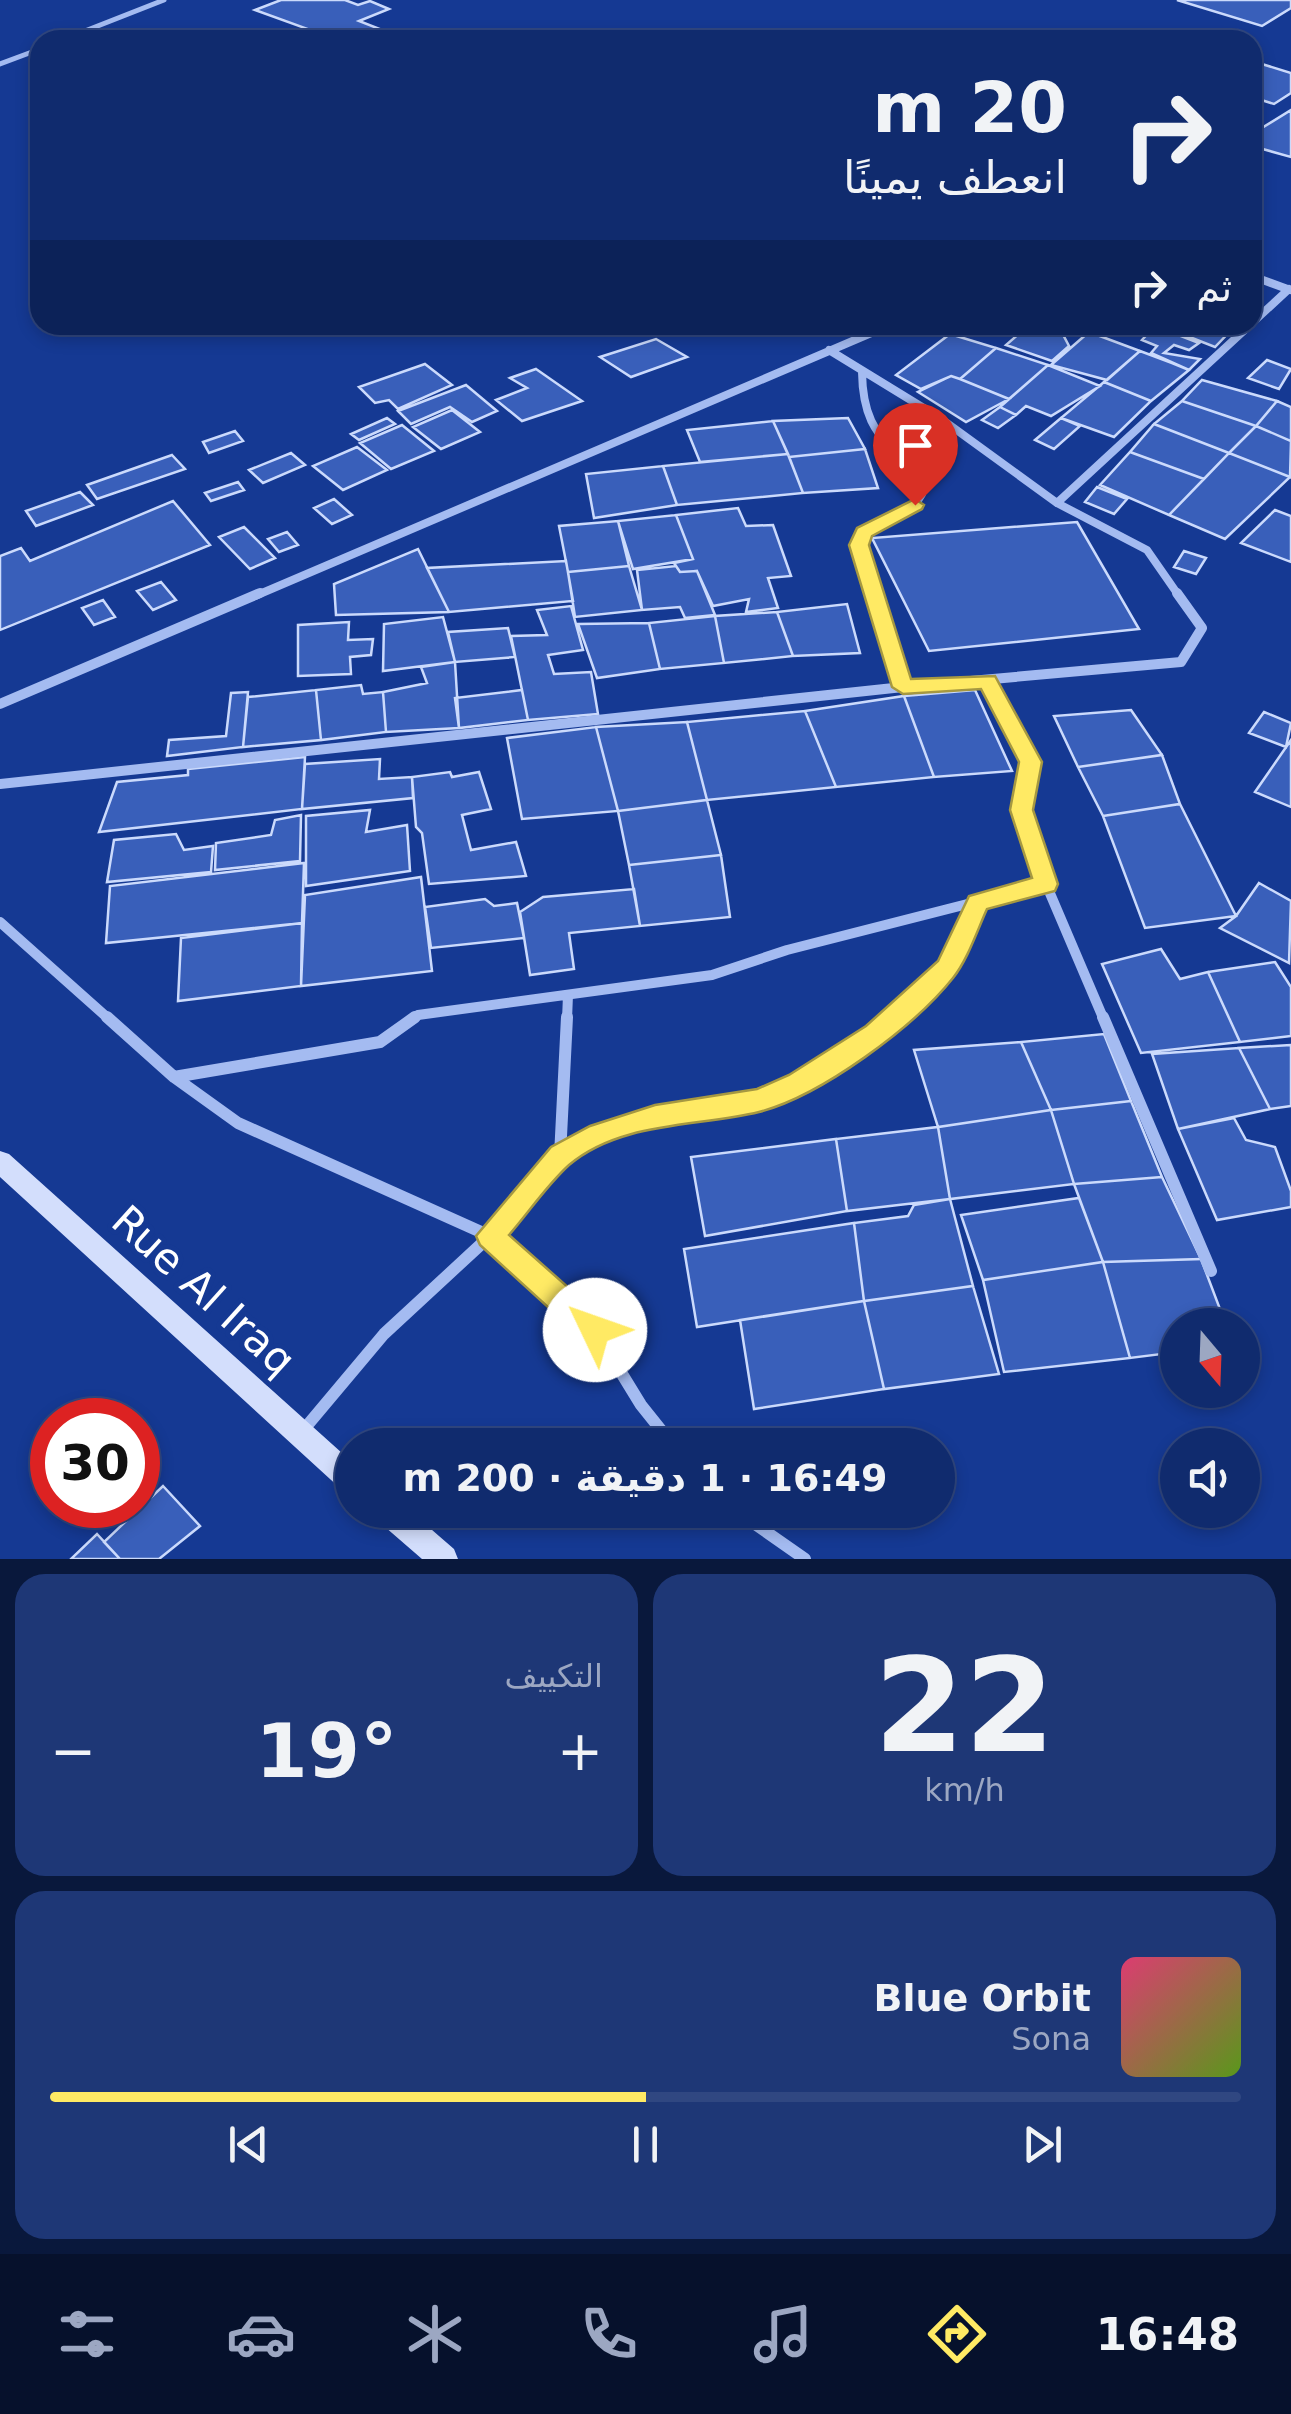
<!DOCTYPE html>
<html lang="ar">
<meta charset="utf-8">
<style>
:root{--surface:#102b6e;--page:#1e3776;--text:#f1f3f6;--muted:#9ca7c2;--line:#304781;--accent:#ffea64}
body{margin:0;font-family:"DejaVu Sans",Cairo,sans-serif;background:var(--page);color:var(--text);direction:rtl;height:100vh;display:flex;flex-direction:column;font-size:38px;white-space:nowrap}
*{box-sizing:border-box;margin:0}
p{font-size:32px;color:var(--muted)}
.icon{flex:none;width:55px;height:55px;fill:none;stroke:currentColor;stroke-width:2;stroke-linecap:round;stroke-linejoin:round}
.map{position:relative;height:1559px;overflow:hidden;direction:ltr}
.details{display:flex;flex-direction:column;gap:15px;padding:15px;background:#09183c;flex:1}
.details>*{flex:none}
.top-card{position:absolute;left:30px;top:30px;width:1232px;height:305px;border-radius:30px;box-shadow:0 5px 15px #0003,0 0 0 2px var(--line);direction:rtl;background:#102b6e;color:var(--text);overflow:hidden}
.needle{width:65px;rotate:161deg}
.controls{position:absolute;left:1160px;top:1308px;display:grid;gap:20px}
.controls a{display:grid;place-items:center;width:100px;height:100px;border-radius:50%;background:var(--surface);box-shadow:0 5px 15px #0003,0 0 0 2px var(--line);font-size:50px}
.speed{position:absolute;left:30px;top:1398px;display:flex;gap:20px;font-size:50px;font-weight:700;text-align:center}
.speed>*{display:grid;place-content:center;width:130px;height:130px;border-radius:50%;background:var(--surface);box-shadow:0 5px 15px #0003,0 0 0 2px var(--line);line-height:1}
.speed .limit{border:15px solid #d22;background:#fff;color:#111}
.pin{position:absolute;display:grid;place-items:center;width:85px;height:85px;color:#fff;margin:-102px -42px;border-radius:50% 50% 50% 0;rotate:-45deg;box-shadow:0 0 10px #0007}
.pin .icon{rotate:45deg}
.me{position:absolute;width:110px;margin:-55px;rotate:312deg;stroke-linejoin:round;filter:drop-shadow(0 0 8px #0008)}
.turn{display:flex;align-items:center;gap:35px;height:210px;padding:0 30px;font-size:45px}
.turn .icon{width:130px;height:130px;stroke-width:2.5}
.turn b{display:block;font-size:70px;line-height:85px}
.then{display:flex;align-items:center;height:95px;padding:0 30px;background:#0003;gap:20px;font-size:38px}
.big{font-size:75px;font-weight:700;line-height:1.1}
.details .card{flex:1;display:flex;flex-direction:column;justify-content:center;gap:15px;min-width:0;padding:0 35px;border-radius:30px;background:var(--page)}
.details .dial{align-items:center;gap:0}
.dial b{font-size:130px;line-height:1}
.song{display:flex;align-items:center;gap:30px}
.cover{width:120px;height:120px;border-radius:15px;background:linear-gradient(135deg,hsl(340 70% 55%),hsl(90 70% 35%))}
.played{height:10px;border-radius:5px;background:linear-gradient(90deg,var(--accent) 50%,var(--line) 50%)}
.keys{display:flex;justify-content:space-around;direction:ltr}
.heat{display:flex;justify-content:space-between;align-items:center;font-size:55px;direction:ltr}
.details .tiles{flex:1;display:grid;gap:15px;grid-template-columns:1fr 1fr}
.card:last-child{grid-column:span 2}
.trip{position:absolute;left:335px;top:1428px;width:620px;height:100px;border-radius:50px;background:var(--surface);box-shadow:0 5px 15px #0003,0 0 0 2px var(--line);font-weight:700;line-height:100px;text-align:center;direction:rtl}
.dock{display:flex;height:160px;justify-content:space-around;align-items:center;background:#06112c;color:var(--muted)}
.dock .icon{width:70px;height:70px}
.dock .on{color:var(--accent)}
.dock b{font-size:45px;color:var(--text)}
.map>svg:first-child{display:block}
.building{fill:#395fba;stroke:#cbdafc;stroke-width:2.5}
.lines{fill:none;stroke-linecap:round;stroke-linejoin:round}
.lane{stroke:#a4bbf1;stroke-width:5}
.street-far2{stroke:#a4bbf1;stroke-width:8}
.street-far1{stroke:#a4bbf1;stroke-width:10}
.street{stroke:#a4bbf1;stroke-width:12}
.secondary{fill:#d3defc;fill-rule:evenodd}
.route{fill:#ffea64;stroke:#a69841;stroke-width:2.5}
.labels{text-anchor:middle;stroke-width:10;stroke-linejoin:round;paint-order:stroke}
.near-street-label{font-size:42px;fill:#fff;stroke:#153993}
</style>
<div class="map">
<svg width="1291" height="1559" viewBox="0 0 1291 1559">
<rect width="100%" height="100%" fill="#153993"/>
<path class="building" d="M281,0H345L358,5L370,1L389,9L359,21L390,33L374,40H350L331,34L315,40H283L280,39L305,28L255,10Z
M1177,0H1291V8L1262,26Z
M1252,61L1291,73V93L1274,104L1252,97Z
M1291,110V157L1252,146V134Z
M1029,325L1060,329L1069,346L1052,361L1006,345Z
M1159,325H1236L1215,347Z
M1155,326L1199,343L1189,350L1174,345L1164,353L1200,359L1189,370L1151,353L1157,346L1142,340Z
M1089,332L1140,351L1107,380L1051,365Z
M950,334L996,348L960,379L951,376L921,389L896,375Z
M656,339L687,357L631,377L600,357Z
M996,348L1048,365L1009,399L960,379Z
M1140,351L1172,363L1189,370L1151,401L1104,382Z
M1267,360L1291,369L1279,389L1248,378Z
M425,364L452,385L398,409L389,400L375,403L359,387Z
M1048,365L1100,386L1051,416L1026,406L1016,415L1000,407Z
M536,369L582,401L522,421L496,400L527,388L510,378Z
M951,376L960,379L1009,399L966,422L918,392Z
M1202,380L1277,401L1256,426L1182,401Z
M1104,382L1151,401L1114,437L1061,418Z
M466,385L497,411L472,422L450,407L411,424L398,411Z
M1182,401L1256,426L1229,453L1154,424Z
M1277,401L1291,407V441L1256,426Z
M1000,407L1016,415L998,428L982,420Z
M452,410L480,432L441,449L413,427Z
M387,418L395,424L359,440L351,434Z
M848,418L865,449L789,457L773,421Z
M1061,418L1080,426L1054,449L1035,440Z
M773,421L788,454L700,462L687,430Z
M1154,424L1229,453L1204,479L1130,452Z
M402,425L434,451L391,469L360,443Z
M1256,426L1291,441L1290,477L1229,453Z
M235,431L243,441L209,453L203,442Z
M357,447L387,470L343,490L313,466Z
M865,449L878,488L803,493L789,457Z
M1130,452L1204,479L1169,515L1100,485Z
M291,453L305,465L263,483L249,470Z
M1229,453L1290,477L1225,539L1169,515Z
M788,454L803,493L677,505L663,466Z
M172,455L185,469L97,499L87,485Z
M663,466L677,505L594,518L586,474Z
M238,482L244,490L211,501L205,493Z
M1097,487L1127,499L1114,514L1085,502Z
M80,492L93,505L36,526L26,511Z
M334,499L352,515L332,524L314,508Z
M173,501L210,545L0,630V556L21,548L30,561Z
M738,508L746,526L773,525L791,576L768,578L778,608L746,612L749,599L713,606L697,571L680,572L674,563L693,559L676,515Z
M1275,510L1291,516V562L1241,543Z
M676,515L693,559L633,569L618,521Z
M618,521L629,566L568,572L559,526Z
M1077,522L1139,629L929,651L872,538Z
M244,527L275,558L250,569L219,537Z
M287,532L298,545L279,552L268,539Z
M418,549L449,612L336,615L334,584Z
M1184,551L1206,558L1196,574L1174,567Z
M566,561L573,601L449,612L427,568Z
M629,566L642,610L575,617L568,572Z
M676,566L680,572L697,571L715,615L685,618L680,607L642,610L637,570Z
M161,582L176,600L153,610L137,591Z
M103,600L115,617L94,625L82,608Z
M847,604L860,653L793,656L777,612Z
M571,606L583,650L548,655L554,674L591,672L598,714L528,720L511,636L547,635L537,610Z
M777,612L793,656L724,663L715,616Z
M715,616L724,663L660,669L649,623Z
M443,617L455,662L383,671L384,624Z
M349,622L348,640L373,639L371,655L350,657L351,674L298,676V625Z
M649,623L660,669L597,678L578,624Z
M508,628L515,657L455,662L448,632Z
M455,662L459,728L386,732L383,692L427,683L421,667Z
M361,685L363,694L383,692L386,732L321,740L316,690Z
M316,690L321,740L243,747L248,697Z
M522,690L528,720L459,728L455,698Z
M975,690L1012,771L934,777L904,696Z
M248,692L243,747L167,756L169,740L226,736L231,693Z
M904,696L934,777L836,787L805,711Z
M1131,710L1162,755L1078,767L1054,716Z
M805,711L836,787L707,800L687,722Z
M1264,712L1291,723L1286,747L1249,733Z
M687,722L707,800L618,811L596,727Z
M596,727L618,811L522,819L507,738Z
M1291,740V807L1255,792Z
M1162,755L1180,804L1103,816L1078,767Z
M305,757L302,809L99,832L117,782L188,775V769Z
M380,759L379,779L412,777L413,798L302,809L305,764Z
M450,772L452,777L479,772L491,809L462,815L471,850L516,842L526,876L429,884L422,833L416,827L412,777Z
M707,800L721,855L629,865L618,811Z
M1180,804L1236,916L1145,928L1103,816Z
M370,810L366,832L407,825L410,871L306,886V816Z
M301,815L300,861L215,870L216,843L271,835L275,820Z
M176,834L184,850L213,846L211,872L107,882L114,840Z
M721,855L730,917L640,926L629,865Z
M304,863L302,923L106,943L110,886Z
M421,877L432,971L301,986L305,895Z
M1259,883L1291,901L1289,963L1220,928L1236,916Z
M634,889L640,926L569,933L574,969L530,975L520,912L543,897Z
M485,899L494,906L517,903L524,938L431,948L425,907Z
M302,923L301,986L178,1001L181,938Z
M1161,949L1180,979L1208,972L1240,1042L1141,1053L1102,964Z
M1275,962L1291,987V1036L1240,1042L1208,972Z
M1104,1034L1131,1101L1051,1110L1021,1042Z
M1021,1042L1051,1110L938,1127L914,1050Z
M1291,1045V1106L1270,1109L1239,1048Z
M1239,1048L1270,1109L1178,1129L1152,1054Z
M1131,1101L1162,1177L1074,1184L1051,1110Z
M1051,1110L1074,1184L950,1199L938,1127Z
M1234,1118L1246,1140L1275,1147L1291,1191V1207L1217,1220L1178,1129Z
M938,1127L950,1199L847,1211L836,1139Z
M836,1139L847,1211L705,1236L691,1157Z
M1162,1177L1201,1259L1103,1262L1074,1184Z
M1079,1198L1103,1262L983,1280L961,1215Z
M950,1199L973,1286L864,1301L854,1223L908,1216L914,1205Z
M854,1223L864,1301L697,1327L684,1249Z
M1201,1259L1226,1325H1178V1352L1130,1358L1103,1262Z
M1103,1262L1130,1358L1004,1372L983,1280Z
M973,1286L999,1374L884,1389L864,1301Z
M864,1301L884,1389L754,1409L740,1320Z
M163,1486L200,1526L159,1559H120L104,1542Z
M97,1534L120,1559H71Z"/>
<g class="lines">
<path class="lane" d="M62,40L164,0
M0,64L40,49"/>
<path class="street-far2" d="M1252,276L1290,290
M1252,323L1289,289
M829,350L940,418L1057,503L1147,550L1179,596
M862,372C863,442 896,440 922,494L915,505L863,532L859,545L875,596
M1057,503L1250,325
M255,596L890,325"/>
<path class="street-far1" d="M874,593L903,687
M988,681L1030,763L1021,810L1046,884L1104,1020
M0,704L260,593
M0,784L903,687L1181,662L1202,628L1177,593
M0,922L110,1020
M411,1020L418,1015L712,975L787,950L1046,884
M567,1020L568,995
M891,1020L947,967L978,902"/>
<path class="street" d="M107,1017L174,1077L238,1123L490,1236L595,1330L641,1405L673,1445
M1103,1017L1211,1271
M174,1077L380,1042L415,1017
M560,1156L567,1017
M300,1434L384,1334L490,1236L560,1156L599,1134L655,1117L760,1100L838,1061L894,1017
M735,1510L805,1559"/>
<path class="secondary" d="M0,1151L9,1154L352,1462V1494L342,1490L0,1177Z
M373,1510H409L454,1549L458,1559H422L377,1520Z"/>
</g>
<path class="route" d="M915,499L924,505L922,509L872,536L869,545L911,679L995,676L1042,762L1033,810L1058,884L1055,891L987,909C977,931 968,959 953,978C914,1027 821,1096 759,1112C698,1127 621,1121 569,1165C547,1185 529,1212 509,1235L605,1320L610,1330L605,1340L595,1344L584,1340L480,1245L476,1236L551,1147L590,1126L655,1105L757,1089L789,1075L866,1026L938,961L969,896L1032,878L1010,810L1019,762L981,689L903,694L892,687L849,545L857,528Z"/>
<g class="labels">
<g class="near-street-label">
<text transform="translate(204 1290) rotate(42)" y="15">Rue Al Iraq</text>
</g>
</g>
</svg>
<div class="controls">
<a><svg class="needle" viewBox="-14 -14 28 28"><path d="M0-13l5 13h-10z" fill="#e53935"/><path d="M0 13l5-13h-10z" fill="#9ca7c2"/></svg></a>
<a><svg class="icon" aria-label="sound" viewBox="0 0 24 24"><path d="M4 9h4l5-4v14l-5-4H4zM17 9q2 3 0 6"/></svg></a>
</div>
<div class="speed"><div class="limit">30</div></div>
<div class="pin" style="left:915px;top:505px;background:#d93025"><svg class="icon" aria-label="arrive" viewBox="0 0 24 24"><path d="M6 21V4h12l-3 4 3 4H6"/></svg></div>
<svg class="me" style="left:595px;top:1330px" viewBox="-20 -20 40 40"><circle r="19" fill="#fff"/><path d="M0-13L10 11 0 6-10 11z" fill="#ffea64"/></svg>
<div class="trip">16:49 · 1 دقيقة · 200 m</div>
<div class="top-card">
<div class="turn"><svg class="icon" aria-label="right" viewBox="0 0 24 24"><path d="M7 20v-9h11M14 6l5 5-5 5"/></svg><div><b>20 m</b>انعطف يمينًا</div></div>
<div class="then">ثم<svg class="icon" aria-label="right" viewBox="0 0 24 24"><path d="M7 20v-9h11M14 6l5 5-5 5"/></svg></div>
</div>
</div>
<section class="details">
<div class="tiles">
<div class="card dial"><b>22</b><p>km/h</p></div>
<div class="card"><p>التكييف</p>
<div class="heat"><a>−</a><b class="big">19°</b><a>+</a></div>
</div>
<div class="card">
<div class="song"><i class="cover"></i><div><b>Blue Orbit</b><p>Sona</p></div></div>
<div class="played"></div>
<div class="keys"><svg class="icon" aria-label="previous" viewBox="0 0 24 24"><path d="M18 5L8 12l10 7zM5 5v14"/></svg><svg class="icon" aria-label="pause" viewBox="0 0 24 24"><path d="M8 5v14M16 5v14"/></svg><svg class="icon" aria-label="next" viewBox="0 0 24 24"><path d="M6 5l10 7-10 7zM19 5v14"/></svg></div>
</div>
</div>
</section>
<nav class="dock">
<b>16:48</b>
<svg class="icon on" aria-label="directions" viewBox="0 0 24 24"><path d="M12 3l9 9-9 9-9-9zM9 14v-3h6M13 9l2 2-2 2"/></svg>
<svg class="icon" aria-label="music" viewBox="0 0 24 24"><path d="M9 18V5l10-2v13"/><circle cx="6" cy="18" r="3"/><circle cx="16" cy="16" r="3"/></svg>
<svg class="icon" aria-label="phone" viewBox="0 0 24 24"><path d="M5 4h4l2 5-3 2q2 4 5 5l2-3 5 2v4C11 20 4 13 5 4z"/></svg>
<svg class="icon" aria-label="climate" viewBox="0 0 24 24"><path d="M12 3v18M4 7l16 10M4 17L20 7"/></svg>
<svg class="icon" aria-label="car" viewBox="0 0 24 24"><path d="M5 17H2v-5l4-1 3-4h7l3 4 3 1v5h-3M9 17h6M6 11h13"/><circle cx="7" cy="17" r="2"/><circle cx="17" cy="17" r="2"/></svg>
<svg class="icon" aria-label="filters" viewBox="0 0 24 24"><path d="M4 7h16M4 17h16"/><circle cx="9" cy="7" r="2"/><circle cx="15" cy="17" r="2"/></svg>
</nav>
